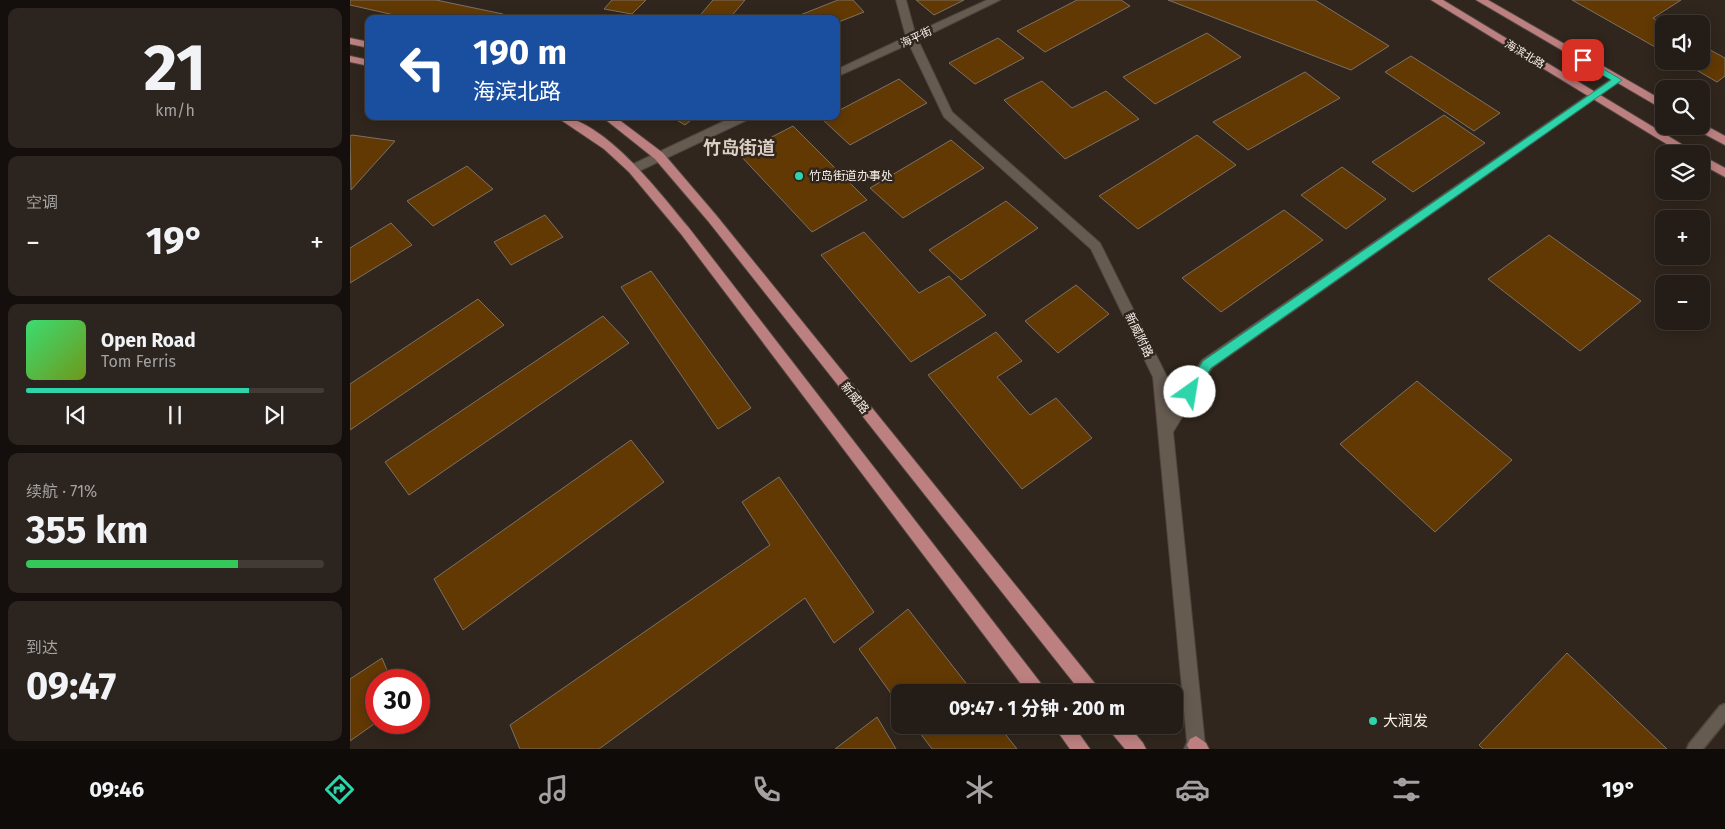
<!DOCTYPE html>
<html lang="zh">
<meta charset="utf-8">
<style>
:root{--surface:#241c16;--page:#2c251f;--text:#f1f3f6;--muted:#a3a1a1;--line:#413a35;--accent:#2ed4aa}
body{margin:0;font-family:"Fira Sans","Noto Sans SC",sans-serif;background:var(--page);color:var(--text);height:100vh;display:flex;flex-direction:column;font-size:19px;white-space:nowrap}
*{box-sizing:border-box;margin:0}
p{font-size:16px;color:var(--muted)}
.icon{flex:none;width:28px;height:28px;fill:none;stroke:currentColor;stroke-width:2;stroke-linecap:round;stroke-linejoin:round}
.map{position:relative;flex:1;overflow:hidden}
.panel{display:flex;flex-direction:column;gap:8px;padding:8px;background:#140f0c;width:350px}
.panel>*{flex:none}
.guide{position:absolute;left:15px;top:15px;width:475px;height:105px;border-radius:10px;box-shadow:0 2px 12px #0003,0 0 0 1px var(--line);background:#1a4fa0;color:#fff;overflow:hidden}
.controls{position:absolute;left:1305px;top:15px;display:grid;gap:10px}
.controls a{display:grid;place-items:center;width:55px;height:55px;border-radius:10px;background:var(--surface);box-shadow:0 2px 12px #0003,0 0 0 1px var(--line);font-size:25px}
.speed{position:absolute;left:15px;top:669px;display:flex;gap:10px;font-size:25px;font-weight:700;text-align:center}
.speed>*{display:grid;place-content:center;width:65px;height:65px;border-radius:50%;background:var(--surface);box-shadow:0 2px 12px #0003,0 0 0 1px var(--line);line-height:1}
.speed .limit{border:8px solid #d22;background:#fff;color:#111}
.pin{position:absolute;display:grid;place-items:center;width:42px;height:42px;color:#fff;margin:-21px;border-radius:10px;box-shadow:0 2px 8px #0006}
.me{position:absolute;width:55px;margin:-28px;rotate:32deg;stroke-linejoin:round;filter:drop-shadow(0 0 4px #0008)}
.turn{display:flex;align-items:center;gap:18px;height:105px;padding:0 25px;font-size:22px}
.turn .icon{width:65px;height:65px;stroke-width:2.5}
.turn b{display:block;font-size:35px;line-height:42px}
.big{font-size:38px;font-weight:700;line-height:1.1}
.panel .tile{flex:1;display:flex;flex-direction:column;justify-content:center;gap:8px;min-width:0;padding:0 18px;border-radius:10px;background:var(--page)}
.panel .dial{align-items:center;gap:0}
.dial b{font-size:65px;line-height:1}
.song{display:flex;align-items:center;gap:15px}
.cover{width:60px;height:60px;border-radius:8px;background:linear-gradient(135deg,hsl(140 70% 55%),hsl(80 70% 35%))}
.played{height:5px;border-radius:2px;background:linear-gradient(90deg,var(--accent) 75%,var(--line) 75%)}
.keys{display:flex;justify-content:space-around;direction:ltr}
.heat{display:flex;justify-content:space-between;align-items:center;font-size:28px;direction:ltr}
.charge{height:8px;border-radius:4px;background:linear-gradient(90deg,#34c759 71%,var(--line) 0)}
.trip{position:absolute;left:541px;top:684px;width:292px;height:50px;border-radius:10px;background:var(--surface);box-shadow:0 2px 12px #0003,0 0 0 1px var(--line);font-weight:700;line-height:50px;text-align:center}
.dock{display:flex;height:80px;justify-content:space-around;align-items:center;background:#0e0b09;color:var(--muted)}
.dock .icon{width:35px;height:35px}
.dock .current{color:var(--accent)}
.dock b{font-size:22px;color:var(--text)}
main{display:flex;flex:1;min-height:0}
.map>svg:first-child{display:block}
.building{fill:#623903;stroke:#7c7166}
.lines{fill:none;stroke-linecap:round;stroke-linejoin:round}
.service-casing{stroke:#4e453d;stroke-width:3}
.minor-casing{stroke:#4e453d;stroke-width:2}
.primary-casing{stroke:#4e453d;stroke-width:2}
.service{fill:#665b51;fill-rule:evenodd}
.minor{fill:#665b51;fill-rule:evenodd}
.primary{fill:#bd8081;fill-rule:evenodd}
.route{fill:#2ed4aa;stroke:#1e8a6e}
.poi-dot{fill:#2ed4aa;stroke:#30261d;stroke-width:2}
.labels{text-anchor:middle;stroke-width:5;stroke-linejoin:round;paint-order:stroke}
.far-street-label{font-size:11px;fill:#f7f0ea;stroke:#30261d}
.poi-label{font-size:12px;fill:#f7f0ea;stroke:#30261d;text-anchor:start}
.street-label{font-size:12px;fill:#f7f0ea;stroke:#30261d}
.near-poi-label{font-size:15px;fill:#f7f0ea;stroke:#30261d;text-anchor:start}
.district-label{font-size:18px;font-weight:bold;fill:#dbcec2;stroke:#30261d}
</style>
<main>
<section class="panel">
<div class="tile dial"><b>21</b><p>km/h</p></div>
<div class="tile"><p>空调</p>
<div class="heat"><a>−</a><b class="big">19°</b><a>+</a></div>
</div>
<div class="tile">
<div class="song"><i class="cover"></i><div><b>Open Road</b><p>Tom Ferris</p></div></div>
<div class="played"></div>
<div class="keys"><svg class="icon" aria-label="previous" viewBox="0 0 24 24"><path d="M18 5L8 12l10 7zM5 5v14"/></svg><svg class="icon" aria-label="pause" viewBox="0 0 24 24"><path d="M8 5v14M16 5v14"/></svg><svg class="icon" aria-label="next" viewBox="0 0 24 24"><path d="M6 5l10 7-10 7zM19 5v14"/></svg></div>
</div>
<div class="tile"><p>续航 · 71%</p><b class="big">355 km</b><div class="charge"></div></div>
<div class="tile"><p>到达</p><b class="big">09:47</b></div>
</section>
<div class="map">
<svg width="1375" height="749" viewBox="0 0 1375 749">
<rect width="100%" height="100%" fill="#30261d"/>
<path class="building" d="M0,0H86L153,14L148,19H62L0,5Z
M262,0H296L282,14L254,9Z
M363,0H395L379,19H347Z
M488,0H503L514,12L486,23V19H440Z
M566,0H614L584,15Z
M727,0H771L780,6L695,52L667,31Z
M818,0H965L1039,46L1001,70Z
M1222,0H1331L1303,18L1314,24V52Z
M857,33L891,57L805,104L773,77Z
M648,38L674,58L625,84L599,63Z
M1351,45L1375,58V76L1367,82L1331,61H1351Z
M1061,56L1150,113L1124,131L1035,72Z
M955,72L990,98L898,150L863,122Z
M549,79L577,103L500,145L472,119L477,116H486V112Z
M692,81L722,108L756,91L789,119L715,159L654,100Z
M1094,115L1135,143L1063,192L1022,162Z
M320,116H346L335,125Z
M443,126L517,200L462,232L389,154Z
M2,135L45,141L1,190L0,136Z
M847,135L886,165L788,229L749,196Z
M601,140L634,168L553,218L520,188Z
M117,166L143,189L83,226L57,201Z
M992,167L1036,199L996,229L951,195Z
M656,201L688,228L611,280L579,250Z
M934,210L973,240L871,312L832,278Z
M195,215L213,237L161,265L144,242Z
M41,223L62,245L0,283V248Z
M514,232L569,293L599,276L636,315L561,362L471,255Z
M1199,235L1291,301L1230,351L1138,279Z
M301,271L401,408L368,429L271,287Z
M726,285L759,314L708,353L675,321Z
M128,299L154,325L0,430V384Z
M253,316L279,343L59,495L35,462Z
M646,332L672,361L647,377L680,415L706,398L742,438L672,489L578,375Z
M1067,381L1162,460L1085,532L990,444Z
M281,440L314,482L113,630L84,579Z
M429,477L524,612L484,643L455,598L249,749H170L160,725L420,545L392,502Z
M558,609L623,692H550V706L509,649Z
M1217,653L1317,749H1133L1129,745Z
M32,658L41,680H26L27,722L0,741V679Z
M527,717L546,749H485Z
M564,725H648L667,749H582Z"/>
<g class="lines">
<defs>
<path id="service" d="M1375,704V722L1353,749H1337L1339,744L1370,706Z"/>
<path id="minor" d="M546,0H556L565,33L637,0H650L568,40L602,112L750,243L817,377L820,411L852,360L1263,78L1267,77L1272,80L862,368L823,432L855,745L853,749H834L837,742L803,377L741,249L594,117L559,44L486,77V70L556,37Z
M385,116H400L399,119L287,172L283,173L277,169L279,166Z"/>
<path id="primary" d="M1081,0H1093L1348,154H1333Z
M1126,0H1138L1314,101V110Z
M0,38L19,42V48L0,44Z
M0,56L19,60V66L0,62Z
M205,116C252,116 310,193 339,228L693,686L695,692H677L331,234L279,172L254,149Z
M251,116H264L313,153L366,215L747,686L749,692H731L358,221L305,159Z
M1351,123L1375,136V145L1345,129L1344,126H1351Z
M1351,155L1375,168V177L1351,164Z
M703,725H723L740,749H720Z
M757,725H778L793,743L796,749H775L760,731Z
M846,736L856,743L859,749H839L837,745L840,739Z"/>
</defs>
<use href="#service" class="service-casing"/>
<use href="#minor" class="minor-casing"/>
<use href="#primary" class="primary-casing"/>
<use href="#service" class="service"/>
<use href="#minor" class="minor"/>
<use href="#primary" class="primary"/>
</g>
<path class="route" d="M1233,57L1272,80L861,368L844,395H836L834,392L836,388L853,361L1261,80L1230,62V58Z"/>
<g class="poi-dot">
<circle cx="449" cy="176" r="5"/>
<circle cx="1023" cy="721" r="5"/>
</g>
<g class="labels">
<g class="far-street-label">
<text transform="translate(566 37) rotate(-25)" y="4">海平街</text>
<text transform="translate(1175 54) rotate(31)" y="4">海滨北路</text>
</g>
<g class="poi-label">
<text x="459" y="180">竹岛街道办事处</text>
</g>
<g class="street-label">
<text transform="translate(789 335) rotate(64)" y="4">新威附路</text>
<text transform="translate(505 398) rotate(51)" y="4">新威路</text>
</g>
<g class="near-poi-label">
<text x="1033" y="726">大润发</text>
</g>
<g class="district-label">
<text x="389" y="154">竹岛街道</text>
</g>
</g>
</svg>
<div class="controls">
<a><svg class="icon" aria-label="sound" viewBox="0 0 24 24"><path d="M4 9h4l5-4v14l-5-4H4zM17 9q2 3 0 6"/></svg></a>
<a><svg class="icon" aria-label="search" viewBox="0 0 24 24"><circle cx="10" cy="10" r="6"/><path d="M15 15l6 6"/></svg></a>
<a><svg class="icon" aria-label="layers" viewBox="0 0 24 24"><path d="M12 4l9 5-9 5-9-5zM3 14l9 5 9-5"/></svg></a>
<a>+</a>
<a>−</a>
</div>
<div class="speed"><div class="limit">30</div></div>
<div class="pin" style="left:1233px;top:60px;background:#d93025"><svg class="icon" aria-label="arrive" viewBox="0 0 24 24"><path d="M6 21V4h12l-3 4 3 4H6"/></svg></div>
<svg class="me" style="left:840px;top:392px" viewBox="-20 -20 40 40"><circle r="19" fill="#fff"/><path d="M0-13L10 11 0 6-10 11z" fill="#2ed4aa"/></svg>
<div class="trip">09:47 · 1 分钟 · 200 m</div>
<div class="guide">
<div class="turn"><svg class="icon" aria-label="left" viewBox="0 0 24 24"><path d="M17 20v-9H6M10 6l-5 5 5 5"/></svg><div><b>190 m</b>海滨北路</div></div>
</div>
</div>
</main>
<nav class="dock">
<b>09:46</b>
<svg class="icon current" aria-label="directions" viewBox="0 0 24 24"><path d="M12 3l9 9-9 9-9-9zM9 14v-3h6M13 9l2 2-2 2"/></svg>
<svg class="icon" aria-label="music" viewBox="0 0 24 24"><path d="M9 18V5l10-2v13"/><circle cx="6" cy="18" r="3"/><circle cx="16" cy="16" r="3"/></svg>
<svg class="icon" aria-label="phone" viewBox="0 0 24 24"><path d="M5 4h4l2 5-3 2q2 4 5 5l2-3 5 2v4C11 20 4 13 5 4z"/></svg>
<svg class="icon" aria-label="climate" viewBox="0 0 24 24"><path d="M12 3v18M4 7l16 10M4 17L20 7"/></svg>
<svg class="icon" aria-label="car" viewBox="0 0 24 24"><path d="M5 17H2v-5l4-1 3-4h7l3 4 3 1v5h-3M9 17h6M6 11h13"/><circle cx="7" cy="17" r="2"/><circle cx="17" cy="17" r="2"/></svg>
<svg class="icon" aria-label="filters" viewBox="0 0 24 24"><path d="M4 7h16M4 17h16"/><circle cx="9" cy="7" r="2"/><circle cx="15" cy="17" r="2"/></svg>
<b>19°</b>
</nav>
